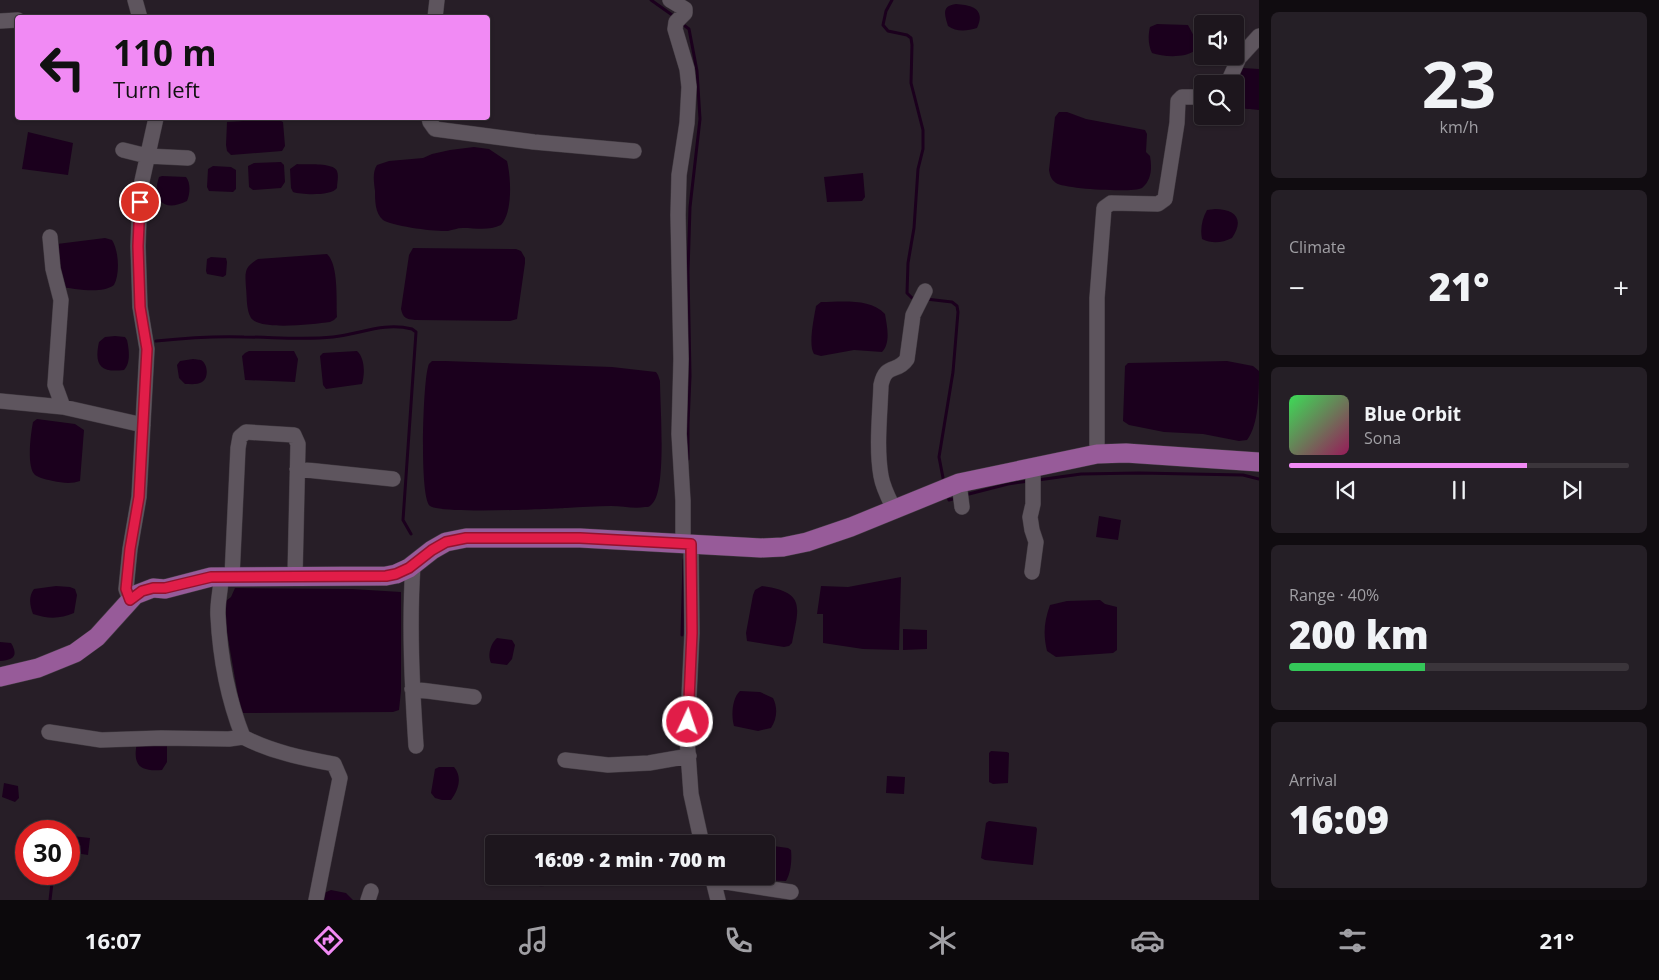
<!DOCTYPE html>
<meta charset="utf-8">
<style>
:root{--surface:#1d161d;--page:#251f26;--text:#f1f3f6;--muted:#a09fa4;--line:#3b353b;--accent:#f18af4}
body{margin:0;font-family:"Open Sans",sans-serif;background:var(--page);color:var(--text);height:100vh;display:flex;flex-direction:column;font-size:19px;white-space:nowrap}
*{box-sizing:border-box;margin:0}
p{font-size:16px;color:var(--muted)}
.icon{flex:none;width:28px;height:28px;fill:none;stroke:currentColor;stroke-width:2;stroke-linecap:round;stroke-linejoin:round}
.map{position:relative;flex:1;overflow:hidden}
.sheet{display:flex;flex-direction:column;gap:12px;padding:12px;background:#100c10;width:400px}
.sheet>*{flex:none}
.banner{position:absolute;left:15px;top:15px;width:475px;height:105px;border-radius:5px;box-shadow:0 1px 4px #0004,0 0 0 1px var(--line);background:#f18af4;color:#111;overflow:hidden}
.controls{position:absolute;left:1194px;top:15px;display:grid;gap:10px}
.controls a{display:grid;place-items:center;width:50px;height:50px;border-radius:5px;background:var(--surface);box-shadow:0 1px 4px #0004,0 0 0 1px var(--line);font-size:25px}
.speed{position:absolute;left:15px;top:820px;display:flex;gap:10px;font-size:25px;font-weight:700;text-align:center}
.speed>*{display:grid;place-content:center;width:65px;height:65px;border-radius:50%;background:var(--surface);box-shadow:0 1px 4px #0004,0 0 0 1px var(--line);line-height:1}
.speed .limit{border:8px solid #d22;background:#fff;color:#111}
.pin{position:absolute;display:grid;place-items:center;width:42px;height:42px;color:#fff;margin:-21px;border:2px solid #fff;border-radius:50%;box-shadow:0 1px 5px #0007}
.me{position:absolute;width:55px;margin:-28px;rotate:3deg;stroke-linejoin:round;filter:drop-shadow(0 0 4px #0008)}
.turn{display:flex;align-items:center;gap:18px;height:105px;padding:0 15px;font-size:22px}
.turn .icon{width:65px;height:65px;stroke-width:2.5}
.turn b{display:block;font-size:35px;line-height:42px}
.big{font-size:38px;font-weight:800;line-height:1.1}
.sheet .tile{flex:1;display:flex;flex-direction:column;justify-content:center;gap:8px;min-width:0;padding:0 18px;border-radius:8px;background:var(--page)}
.sheet .dial{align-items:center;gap:0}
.dial b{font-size:65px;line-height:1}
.song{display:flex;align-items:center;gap:15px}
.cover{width:60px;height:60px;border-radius:8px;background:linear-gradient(135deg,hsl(130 70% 55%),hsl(330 70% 35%))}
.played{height:5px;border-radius:2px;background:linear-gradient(90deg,var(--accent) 70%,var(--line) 70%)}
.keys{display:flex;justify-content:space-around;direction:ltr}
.heat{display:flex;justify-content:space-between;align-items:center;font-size:28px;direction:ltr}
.charge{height:8px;border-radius:4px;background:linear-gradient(90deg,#34c759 40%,var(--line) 0)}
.trip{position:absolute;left:485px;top:835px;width:290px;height:50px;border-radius:5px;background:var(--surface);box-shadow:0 1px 4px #0004,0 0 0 1px var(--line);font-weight:800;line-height:50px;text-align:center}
.tab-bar{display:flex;height:80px;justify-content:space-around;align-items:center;background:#0c090c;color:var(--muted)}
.tab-bar .icon{width:35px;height:35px}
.tab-bar .on{color:var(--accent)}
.tab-bar b{font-size:22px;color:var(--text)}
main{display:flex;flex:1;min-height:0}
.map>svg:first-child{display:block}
.water{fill:#1b001d}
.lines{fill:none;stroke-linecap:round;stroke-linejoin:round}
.stream{stroke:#1b001d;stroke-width:3}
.minor-casing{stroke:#413a41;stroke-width:16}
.major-casing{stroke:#413a41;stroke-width:20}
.minor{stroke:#5e555e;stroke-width:15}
.major{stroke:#975b99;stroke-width:19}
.route-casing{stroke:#92132f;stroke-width:12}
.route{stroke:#e11d48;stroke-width:9}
</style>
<main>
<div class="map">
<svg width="1259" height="900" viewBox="0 0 1259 900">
<rect width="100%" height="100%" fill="#271e27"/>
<path class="water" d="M956,4C972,5 986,9 977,28C967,31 956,32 948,26C944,13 942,6 956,4Z
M1157,24L1188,25L1196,40L1194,51C1185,58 1163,57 1152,53C1148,45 1148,35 1150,27Z
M1243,68L1259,69V110C1253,109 1244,110 1239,106C1231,99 1236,75 1243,68Z
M1059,112H1067L1086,119L1145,130L1147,134L1146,152L1150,156C1152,167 1152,180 1142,188C1134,193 1064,189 1056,183C1051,179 1050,176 1049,170L1055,117Z
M277,119L283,122L285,146L282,151L231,155L227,151L226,145L227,122Z
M28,132L73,143L68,175L22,169Z
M474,147L489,149L507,161C511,177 513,212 501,225C489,231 476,228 463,228C457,228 453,230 448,231C437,232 391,226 383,220C375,213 375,201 375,191C374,183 372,172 377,165L389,161L423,158L432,154L450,150Z
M281,162L284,165L285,182L281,188L253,190L249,187L248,166L254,163Z
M297,164C306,165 333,162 337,171C339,176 337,183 337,188C332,196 302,195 293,192L291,188L290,169Z
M213,166L231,167L236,170V189L233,192L209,191L207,187L208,169Z
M863,173L865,197L862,201L827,202L824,177Z
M162,176L186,177C191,183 190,194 187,201C165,212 151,202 159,177Z
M1215,209C1235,209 1245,219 1232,238C1222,243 1212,244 1202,239C1200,229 1202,219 1207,210Z
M105,238L112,240C119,251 120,274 114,285C100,295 75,288 58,287L57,244Z
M413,248L516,249L521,251L525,258V263L517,319L510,321L415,320C406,319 403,318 401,309L409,255Z
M327,254C339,265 336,301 337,317L334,320L330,322C314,324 260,331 251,318C246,310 247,297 246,288C245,272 244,267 258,259Z
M211,257L226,258L227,262L226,275L223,277L207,274L206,271L207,259Z
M821,302C842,302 870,298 885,314C887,326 891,343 882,352L854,350L821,356L814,354C808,345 814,318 816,306Z
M115,336L125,337L127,340C129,349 131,363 124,370C100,373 94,365 99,342L105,337Z
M249,351H294L298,359L295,382L245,380L242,356L245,353Z
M357,351C365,358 365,374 362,384L326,389L323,385L320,356L323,353Z
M193,359C194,359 200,360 201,360C208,364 209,378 202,382C198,385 190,384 185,384L179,378L177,365L180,361Z
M432,361H445L612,367L656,372L658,375L660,381C660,404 667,491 652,504C649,507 649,507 645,507C634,509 622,506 611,506C596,506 581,507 566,508C546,509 441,514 430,506C419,498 423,383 428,367C429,363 429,364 432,361Z
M1227,361L1253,366L1259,371C1259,392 1259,425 1247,440L1239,441L1203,434L1164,432L1129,425L1123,421L1125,366L1128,363Z
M37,419L75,424L84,430L80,481C72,484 62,483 53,481C48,480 39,478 35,475C26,467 31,432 33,422Z
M1099,516L1121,520L1118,540L1096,537Z
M901,577L899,650L863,649L823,643V614H817L821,586L848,587Z
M56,586L70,587L75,589L77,595L74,613C60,619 48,619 33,614C30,606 28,597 34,589Z
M762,586C806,592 799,607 792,643L789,646L784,647L747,641L746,633L753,595L755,590Z
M235,588L352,589L401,592V691L399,710L393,712L241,713L222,604L231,597Z
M1100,600L1105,604L1117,607V650L1113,653L1056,657L1047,651C1043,634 1044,622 1050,605L1067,601Z
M903,629L927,630V649L903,650Z
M497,638L512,640L515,645L512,659L507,665L491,663C487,655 491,643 497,638Z
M0,642L11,643C19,656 13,660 0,661Z
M740,691L760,692L773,698C778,708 777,719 771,728L758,731L734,726C731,716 732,698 740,691Z
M137,742L167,744V762L162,770C137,772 133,763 137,742Z
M991,751L1007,752L1009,753L1008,783L993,784L989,782V753Z
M439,767H454C463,777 458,791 451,800H442L435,798L431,793L435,769Z
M887,776L905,777L904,794L886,793Z
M4,783L18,786L19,798L15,802L2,797Z
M989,821L1036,827L1037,829L1033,865L985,860L981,858L986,823Z
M72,836L90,838L88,855L70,852Z
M766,845L788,848L791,850C792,859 791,873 786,881L759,880L741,876H766Z
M509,876H559C557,880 556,884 551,885C542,888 513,885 509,876Z
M331,890L346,893L353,900H322L324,893Z"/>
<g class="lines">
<path class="stream" d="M651,0L675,17
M892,0L886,11L883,25L888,31L907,35L911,38L912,45L911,83L923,130V149L918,169L914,228L908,263L907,293L912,298H917
M681,23L689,29L697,71L700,119L690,207L688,272L690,376L688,424V459
M926,299L952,302L957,306L958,312L953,372L939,457L944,483
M156,341C185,338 215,336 244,337C273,337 303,340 333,337C361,334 383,322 412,329L416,332L403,520L411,534
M1038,480L1081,474L1139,473L1243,475L1259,479
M947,494L949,500L956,498
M965,495L1008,484L1029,481
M682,635L684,560
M50,900L53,874"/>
<defs>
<path id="minor" d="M135,0L140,18
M670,0L685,9V13L676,22L675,29L687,69L689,87L687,123L679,175L678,215L681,359L679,434L683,501V544
M435,18L437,0
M0,21L18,20
M1225,84L1229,80L1239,58L1259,36
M429,118L430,122L435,129L534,142L634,151
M123,150L147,156L188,158
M50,237L53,269L61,300L55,385L63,407
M0,401L63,407L143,425
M1097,454V298L1104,208L1111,203L1158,204L1165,199L1177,123L1178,101L1182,97H1193L1202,96
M297,469L393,479
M959,483L962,507
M894,509C889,499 883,488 881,476C876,448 880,414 881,385C886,362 897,374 907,359L913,315L925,291
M691,544L692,633L687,739L691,794L702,844
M413,565C409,625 412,685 416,746
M1032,572L1036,542L1032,530L1030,517L1033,504V466
M221,577C221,590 217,603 218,616C220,656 228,699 243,737C272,752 302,758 334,764L340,778L316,900
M232,577L238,448L240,437L246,432L294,435L298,444L295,576
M130,600L126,589L130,549L139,497L147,349L140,307L138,246L140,190L156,118
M412,689L474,697
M49,732L101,740L161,738L229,739L243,737
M565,760L608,765L649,763L689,756
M712,876L718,900
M713,880L791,892
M368,900L371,891"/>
<path id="major" d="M0,677L38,668L75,653L97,637L135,595L153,588L165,589L211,577L386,576L396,574L409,568L432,550L446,542L466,538H580L761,548L783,547L807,542L851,527L959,483L1097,454L1126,453L1259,462"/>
</defs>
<use href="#minor" class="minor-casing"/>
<use href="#major" class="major-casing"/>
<use href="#minor" class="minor"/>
<use href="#major" class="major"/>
</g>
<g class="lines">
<defs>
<path id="route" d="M140,202L138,246L140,307L147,349L139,497L130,549L126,589L130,600L142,591L153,588H165L211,577L386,576L396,574L409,568L432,550L446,542L466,538H580L691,544L692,633L688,722"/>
</defs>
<use href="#route" class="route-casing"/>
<use href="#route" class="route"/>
</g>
</svg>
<div class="controls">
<a><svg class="icon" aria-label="sound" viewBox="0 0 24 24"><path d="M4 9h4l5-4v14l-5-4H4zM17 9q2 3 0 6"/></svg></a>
<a><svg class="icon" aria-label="search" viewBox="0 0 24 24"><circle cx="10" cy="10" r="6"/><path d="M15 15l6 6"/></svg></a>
</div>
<div class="speed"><div class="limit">30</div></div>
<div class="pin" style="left:140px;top:202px;background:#d93025"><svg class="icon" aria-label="arrive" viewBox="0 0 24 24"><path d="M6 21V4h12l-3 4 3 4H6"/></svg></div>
<svg class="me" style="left:688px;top:722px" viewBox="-20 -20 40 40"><circle r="17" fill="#e11d48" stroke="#fff" stroke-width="3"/><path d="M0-11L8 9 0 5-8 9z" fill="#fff"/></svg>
<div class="trip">16:09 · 2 min · 700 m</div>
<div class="banner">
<div class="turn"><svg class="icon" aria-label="left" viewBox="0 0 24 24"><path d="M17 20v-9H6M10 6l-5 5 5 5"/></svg><div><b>110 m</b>Turn left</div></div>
</div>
</div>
<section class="sheet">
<div class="tile dial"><b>23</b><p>km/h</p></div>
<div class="tile"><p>Climate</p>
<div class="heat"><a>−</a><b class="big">21°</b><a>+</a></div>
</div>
<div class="tile">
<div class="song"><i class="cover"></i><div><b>Blue Orbit</b><p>Sona</p></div></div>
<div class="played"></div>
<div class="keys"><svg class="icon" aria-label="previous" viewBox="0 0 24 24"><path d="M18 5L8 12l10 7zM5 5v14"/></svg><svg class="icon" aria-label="pause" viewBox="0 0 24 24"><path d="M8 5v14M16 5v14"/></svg><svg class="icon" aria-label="next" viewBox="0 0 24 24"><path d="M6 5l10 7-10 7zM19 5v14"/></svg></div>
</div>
<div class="tile"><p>Range · 40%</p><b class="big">200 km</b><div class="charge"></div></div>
<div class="tile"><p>Arrival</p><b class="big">16:09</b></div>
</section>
</main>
<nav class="tab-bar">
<b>16:07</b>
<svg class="icon on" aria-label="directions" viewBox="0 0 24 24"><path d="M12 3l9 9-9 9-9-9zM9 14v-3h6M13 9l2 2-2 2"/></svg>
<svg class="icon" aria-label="music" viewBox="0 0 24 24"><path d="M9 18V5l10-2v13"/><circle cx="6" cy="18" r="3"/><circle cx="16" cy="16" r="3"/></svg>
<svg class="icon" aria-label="phone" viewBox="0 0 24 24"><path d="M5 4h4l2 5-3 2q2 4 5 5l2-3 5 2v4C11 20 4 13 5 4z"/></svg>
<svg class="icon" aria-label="climate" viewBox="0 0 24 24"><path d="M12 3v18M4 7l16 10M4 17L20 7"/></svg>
<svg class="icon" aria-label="car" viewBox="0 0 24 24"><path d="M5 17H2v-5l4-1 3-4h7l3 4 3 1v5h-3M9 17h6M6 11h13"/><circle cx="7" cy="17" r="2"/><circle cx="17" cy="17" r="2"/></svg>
<svg class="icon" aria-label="filters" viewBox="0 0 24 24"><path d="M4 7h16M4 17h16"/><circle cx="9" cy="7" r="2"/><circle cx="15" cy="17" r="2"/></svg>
<b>21°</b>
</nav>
